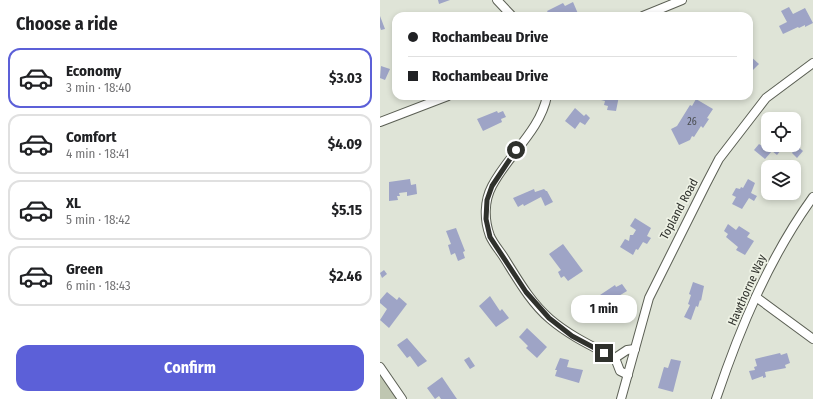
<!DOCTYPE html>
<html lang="en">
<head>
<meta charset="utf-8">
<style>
	body { margin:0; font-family:"Fira Sans Condensed",sans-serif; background:#f2f2f2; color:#202124; height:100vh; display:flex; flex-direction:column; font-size:15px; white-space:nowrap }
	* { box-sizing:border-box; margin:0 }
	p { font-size:13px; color:#757577 }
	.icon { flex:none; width:22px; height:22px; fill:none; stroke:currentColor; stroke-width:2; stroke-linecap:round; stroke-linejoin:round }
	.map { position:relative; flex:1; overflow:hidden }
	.details { display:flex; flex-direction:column; background:#fff; width:380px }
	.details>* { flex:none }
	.guide { position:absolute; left:12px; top:12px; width:361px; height:88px; border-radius:12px; box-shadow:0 2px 6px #0003; display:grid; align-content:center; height:88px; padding:0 16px; background:#fff }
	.controls { position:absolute; left:381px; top:112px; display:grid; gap:8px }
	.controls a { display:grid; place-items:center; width:40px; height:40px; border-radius:8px; background:#fff; box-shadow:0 2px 6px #0003; font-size:20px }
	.end { position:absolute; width:18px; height:18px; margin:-9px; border:5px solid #2f312c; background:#fff; box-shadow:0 0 0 2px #fff }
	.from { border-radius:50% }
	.bubble { position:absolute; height:28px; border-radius:12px; background:#fff; box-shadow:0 2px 6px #0003; font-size:13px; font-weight:700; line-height:28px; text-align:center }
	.guide b { display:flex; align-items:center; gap:14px; height:38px; font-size:15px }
	.guide b+b { border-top:1px solid #e0e0e0 }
	.guide i { width:10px; height:10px; background:#202124 }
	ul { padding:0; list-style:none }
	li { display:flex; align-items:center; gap:12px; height:60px; margin:0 8px 6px; padding:0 8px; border:2px solid #e0e0e0; border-radius:12px }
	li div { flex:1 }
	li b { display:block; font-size:15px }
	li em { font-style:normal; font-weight:700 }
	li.current { border-color:#5c60d8 }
	li>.icon { width:36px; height:36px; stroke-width:1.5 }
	h2 { padding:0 16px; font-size:18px; line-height:48px }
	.button { display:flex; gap:8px; margin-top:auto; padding:8px 16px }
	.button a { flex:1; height:46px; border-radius:12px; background:#5c60d8; color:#fff; font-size:16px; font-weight:700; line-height:46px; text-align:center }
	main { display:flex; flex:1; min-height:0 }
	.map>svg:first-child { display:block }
</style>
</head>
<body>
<main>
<section class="details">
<h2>Choose a ride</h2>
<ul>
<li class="current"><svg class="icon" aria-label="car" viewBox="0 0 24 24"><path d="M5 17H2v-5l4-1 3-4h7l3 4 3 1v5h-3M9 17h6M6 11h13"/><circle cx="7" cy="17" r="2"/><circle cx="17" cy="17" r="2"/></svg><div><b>Economy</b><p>3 min · 18:40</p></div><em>$3.03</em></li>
<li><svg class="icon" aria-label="car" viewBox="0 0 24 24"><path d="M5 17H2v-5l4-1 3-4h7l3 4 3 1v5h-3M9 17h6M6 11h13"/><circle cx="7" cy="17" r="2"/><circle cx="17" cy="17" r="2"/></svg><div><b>Comfort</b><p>4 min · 18:41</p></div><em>$4.09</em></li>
<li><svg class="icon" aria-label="car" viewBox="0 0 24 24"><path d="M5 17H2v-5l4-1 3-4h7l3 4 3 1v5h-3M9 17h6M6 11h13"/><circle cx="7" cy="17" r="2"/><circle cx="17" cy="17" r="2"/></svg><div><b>XL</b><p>5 min · 18:42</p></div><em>$5.15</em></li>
<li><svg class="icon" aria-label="car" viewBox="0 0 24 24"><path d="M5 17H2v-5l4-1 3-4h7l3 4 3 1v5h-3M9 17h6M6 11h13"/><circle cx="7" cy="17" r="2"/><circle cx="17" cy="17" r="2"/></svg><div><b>Green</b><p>6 min · 18:43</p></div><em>$2.46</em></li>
</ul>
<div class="button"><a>Confirm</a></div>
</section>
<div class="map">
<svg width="433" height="399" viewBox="0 0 433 399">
	<rect width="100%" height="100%" fill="#dfe4d7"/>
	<!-- green -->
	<path fill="#bfc6b1" d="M 0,372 L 17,399 L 0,399 Z"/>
	<!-- building -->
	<g fill="#9ea4c6">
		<path d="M 58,0 L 70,0 L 59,4 Z"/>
		<path d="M 193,2 L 199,16 L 192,14 L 170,16 L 167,11 L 183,3 L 185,6 Z"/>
		<path d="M 409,7 L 413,14 L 425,8 L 433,23 L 425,27 L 425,25 L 419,28 L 418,27 L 403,34 L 399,26 L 407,22 L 401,11 Z"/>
		<path d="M 0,16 L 5,29 L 1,30 L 0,27 Z"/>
		<path d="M 369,55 L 379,64 L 369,74 Z"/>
		<path d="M 1,66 L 10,69 L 5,80 L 0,78 Z"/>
		<path d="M 222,96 L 239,96 L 236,111 L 227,110 L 228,106 L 224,105 L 225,101 L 221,100 Z"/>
		<path d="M 316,99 L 333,109 L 327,118 L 329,119 L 323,128 L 321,126 L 314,137 L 312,136 L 310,140 L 299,145 L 291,129 L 297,126 L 310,105 L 312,106 Z"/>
		<path d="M 195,108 L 204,116 L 206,114 L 210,118 L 205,125 L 200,122 L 195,129 L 185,121 Z"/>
		<path d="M 117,111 L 118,113 L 123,111 L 126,117 L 121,119 L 122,122 L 103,131 L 97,119 Z"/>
		<path d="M 388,133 L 388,145 L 396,145 L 401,150 L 397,155 L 392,151 L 385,159 L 374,150 L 379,144 L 382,146 L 386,141 L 383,139 Z"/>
		<path d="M 417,146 L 423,151 L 417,158 L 412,153 Z"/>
		<path d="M 30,179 L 31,185 L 36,184 L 37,194 L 27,196 L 27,192 L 19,193 L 20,196 L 17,196 L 18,200 L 9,201 L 9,182 Z"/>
		<path d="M 368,179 L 375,183 L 371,193 L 377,196 L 374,201 L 369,198 L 362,209 L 352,204 L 356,197 L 352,195 L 356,188 L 360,189 L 361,187 L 363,188 Z"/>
		<path d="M 154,189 L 155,192 L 164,189 L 166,191 L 167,191 L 173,202 L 165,206 L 161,197 L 144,206 L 143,204 L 138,207 L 133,198 Z"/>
		<path d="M 255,218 L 271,228 L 267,236 L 271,238 L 267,244 L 263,242 L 258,250 L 256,249 L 253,255 L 240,247 L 245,239 L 249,241 L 250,235 L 253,235 L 256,230 L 250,226 Z"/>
		<path d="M 348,224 L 356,230 L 359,226 L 370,233 L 367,237 L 374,241 L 365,255 L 356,250 L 358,247 L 346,237 L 348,234 L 344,231 Z"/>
		<path d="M 76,228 L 85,251 L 83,252 L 85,258 L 78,261 L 75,253 L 71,255 L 68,245 L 71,244 L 66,231 Z"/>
		<path d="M 183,244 L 203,271 L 188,281 L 184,276 L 181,278 L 178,272 L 181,270 L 169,254 Z"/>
		<path d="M 4,270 L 7,274 L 2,278 L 0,273 Z"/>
		<path d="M 313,282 L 324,286 L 321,301 L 320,300 L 318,307 L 316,306 L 311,320 L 304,317 L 310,305 L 308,304 L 311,295 L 309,294 Z"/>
		<path d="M 242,284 L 247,291 L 232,300 L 235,301 L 234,304 L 232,304 L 236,311 L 220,323 L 216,317 L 213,319 L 208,313 L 212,310 L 213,306 L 224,300 L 220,295 L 235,285 L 236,287 Z"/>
		<path d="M 7,292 L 17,300 L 19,297 L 27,304 L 9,328 L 0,320 L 7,309 L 0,303 L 0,300 Z"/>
		<path d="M 110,296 L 120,311 L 122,309 L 129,318 L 116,327 L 99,306 Z"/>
		<path d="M 147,328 L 167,347 L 157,358 L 146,348 L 148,346 L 139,337 Z"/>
		<path d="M 27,338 L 47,361 L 38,367 L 30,356 L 27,358 L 17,345 Z"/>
		<path d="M 400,353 L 401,355 L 407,353 L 410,363 L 405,365 L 406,368 L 385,372 L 386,377 L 383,378 L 383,376 L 372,380 L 369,371 L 375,370 L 374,367 L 377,366 L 375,359 Z"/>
		<path d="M 89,357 L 95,366 L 90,369 L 84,360 Z"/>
		<path d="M 180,358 L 189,360 L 187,367 L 203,370 L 199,383 L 175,376 L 177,370 L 175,370 Z"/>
		<path d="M 291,359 L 301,361 L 293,392 L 278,388 L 284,367 L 288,368 Z"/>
		<path d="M 62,377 L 77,399 L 61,399 L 59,396 L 55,399 L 47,388 Z"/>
	</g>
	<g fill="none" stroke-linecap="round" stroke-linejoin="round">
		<defs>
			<g id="minor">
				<path d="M 117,0 L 132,16"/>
				<path d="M 263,16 L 302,0"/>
				<path d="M 167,96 C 160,131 128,155 112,186 C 104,201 104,220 110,236 C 113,243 119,250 123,256 C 137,278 150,302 170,319 C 190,336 212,346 235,358 L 247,350 L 255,349"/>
				<path d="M 0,122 L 68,96"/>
				<path d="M 376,297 L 433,339"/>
				<path d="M 235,358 L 240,371 L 248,375"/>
				<path d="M 0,367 L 22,399"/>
				<path d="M 241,399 L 269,298 L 326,184 L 339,159 L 386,98 L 433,63"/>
				<path d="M 336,399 C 360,328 389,258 433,197"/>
			</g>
		</defs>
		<!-- minor casing -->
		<use href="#minor" stroke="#5b5f54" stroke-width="10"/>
		<!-- minor -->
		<use href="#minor" stroke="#fff" stroke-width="8"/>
	</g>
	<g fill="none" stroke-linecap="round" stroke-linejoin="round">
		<!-- route -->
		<path stroke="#2f312c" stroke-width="5" d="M 136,150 L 112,186 L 107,200 L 106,219 L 110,237 L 146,292 L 169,318 L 192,336 L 224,353"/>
	</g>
	<g text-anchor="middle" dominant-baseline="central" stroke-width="3.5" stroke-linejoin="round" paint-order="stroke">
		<!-- number labels -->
		<g font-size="10" fill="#4b4e52">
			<text x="312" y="122">26</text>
		</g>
		<!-- street labels -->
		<g font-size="12" fill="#2f312c" stroke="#edf1e4">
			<text transform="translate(299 209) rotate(-62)">Topland Road</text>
			<text transform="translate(367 290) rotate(-66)">Hawthorne Way</text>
		</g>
	</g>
</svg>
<div class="controls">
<a><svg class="icon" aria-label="locate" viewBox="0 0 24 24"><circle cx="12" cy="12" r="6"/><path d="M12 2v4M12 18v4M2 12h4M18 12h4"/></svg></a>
<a><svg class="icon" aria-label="layers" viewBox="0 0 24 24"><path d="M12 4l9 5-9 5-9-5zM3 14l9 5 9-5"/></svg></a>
</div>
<i class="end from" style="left:136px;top:150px"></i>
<i class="end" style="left:224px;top:353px"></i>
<div class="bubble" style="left:191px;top:295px;width:66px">1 min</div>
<div class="guide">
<b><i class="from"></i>Rochambeau Drive</b>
<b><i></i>Rochambeau Drive</b>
</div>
</div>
</main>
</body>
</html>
